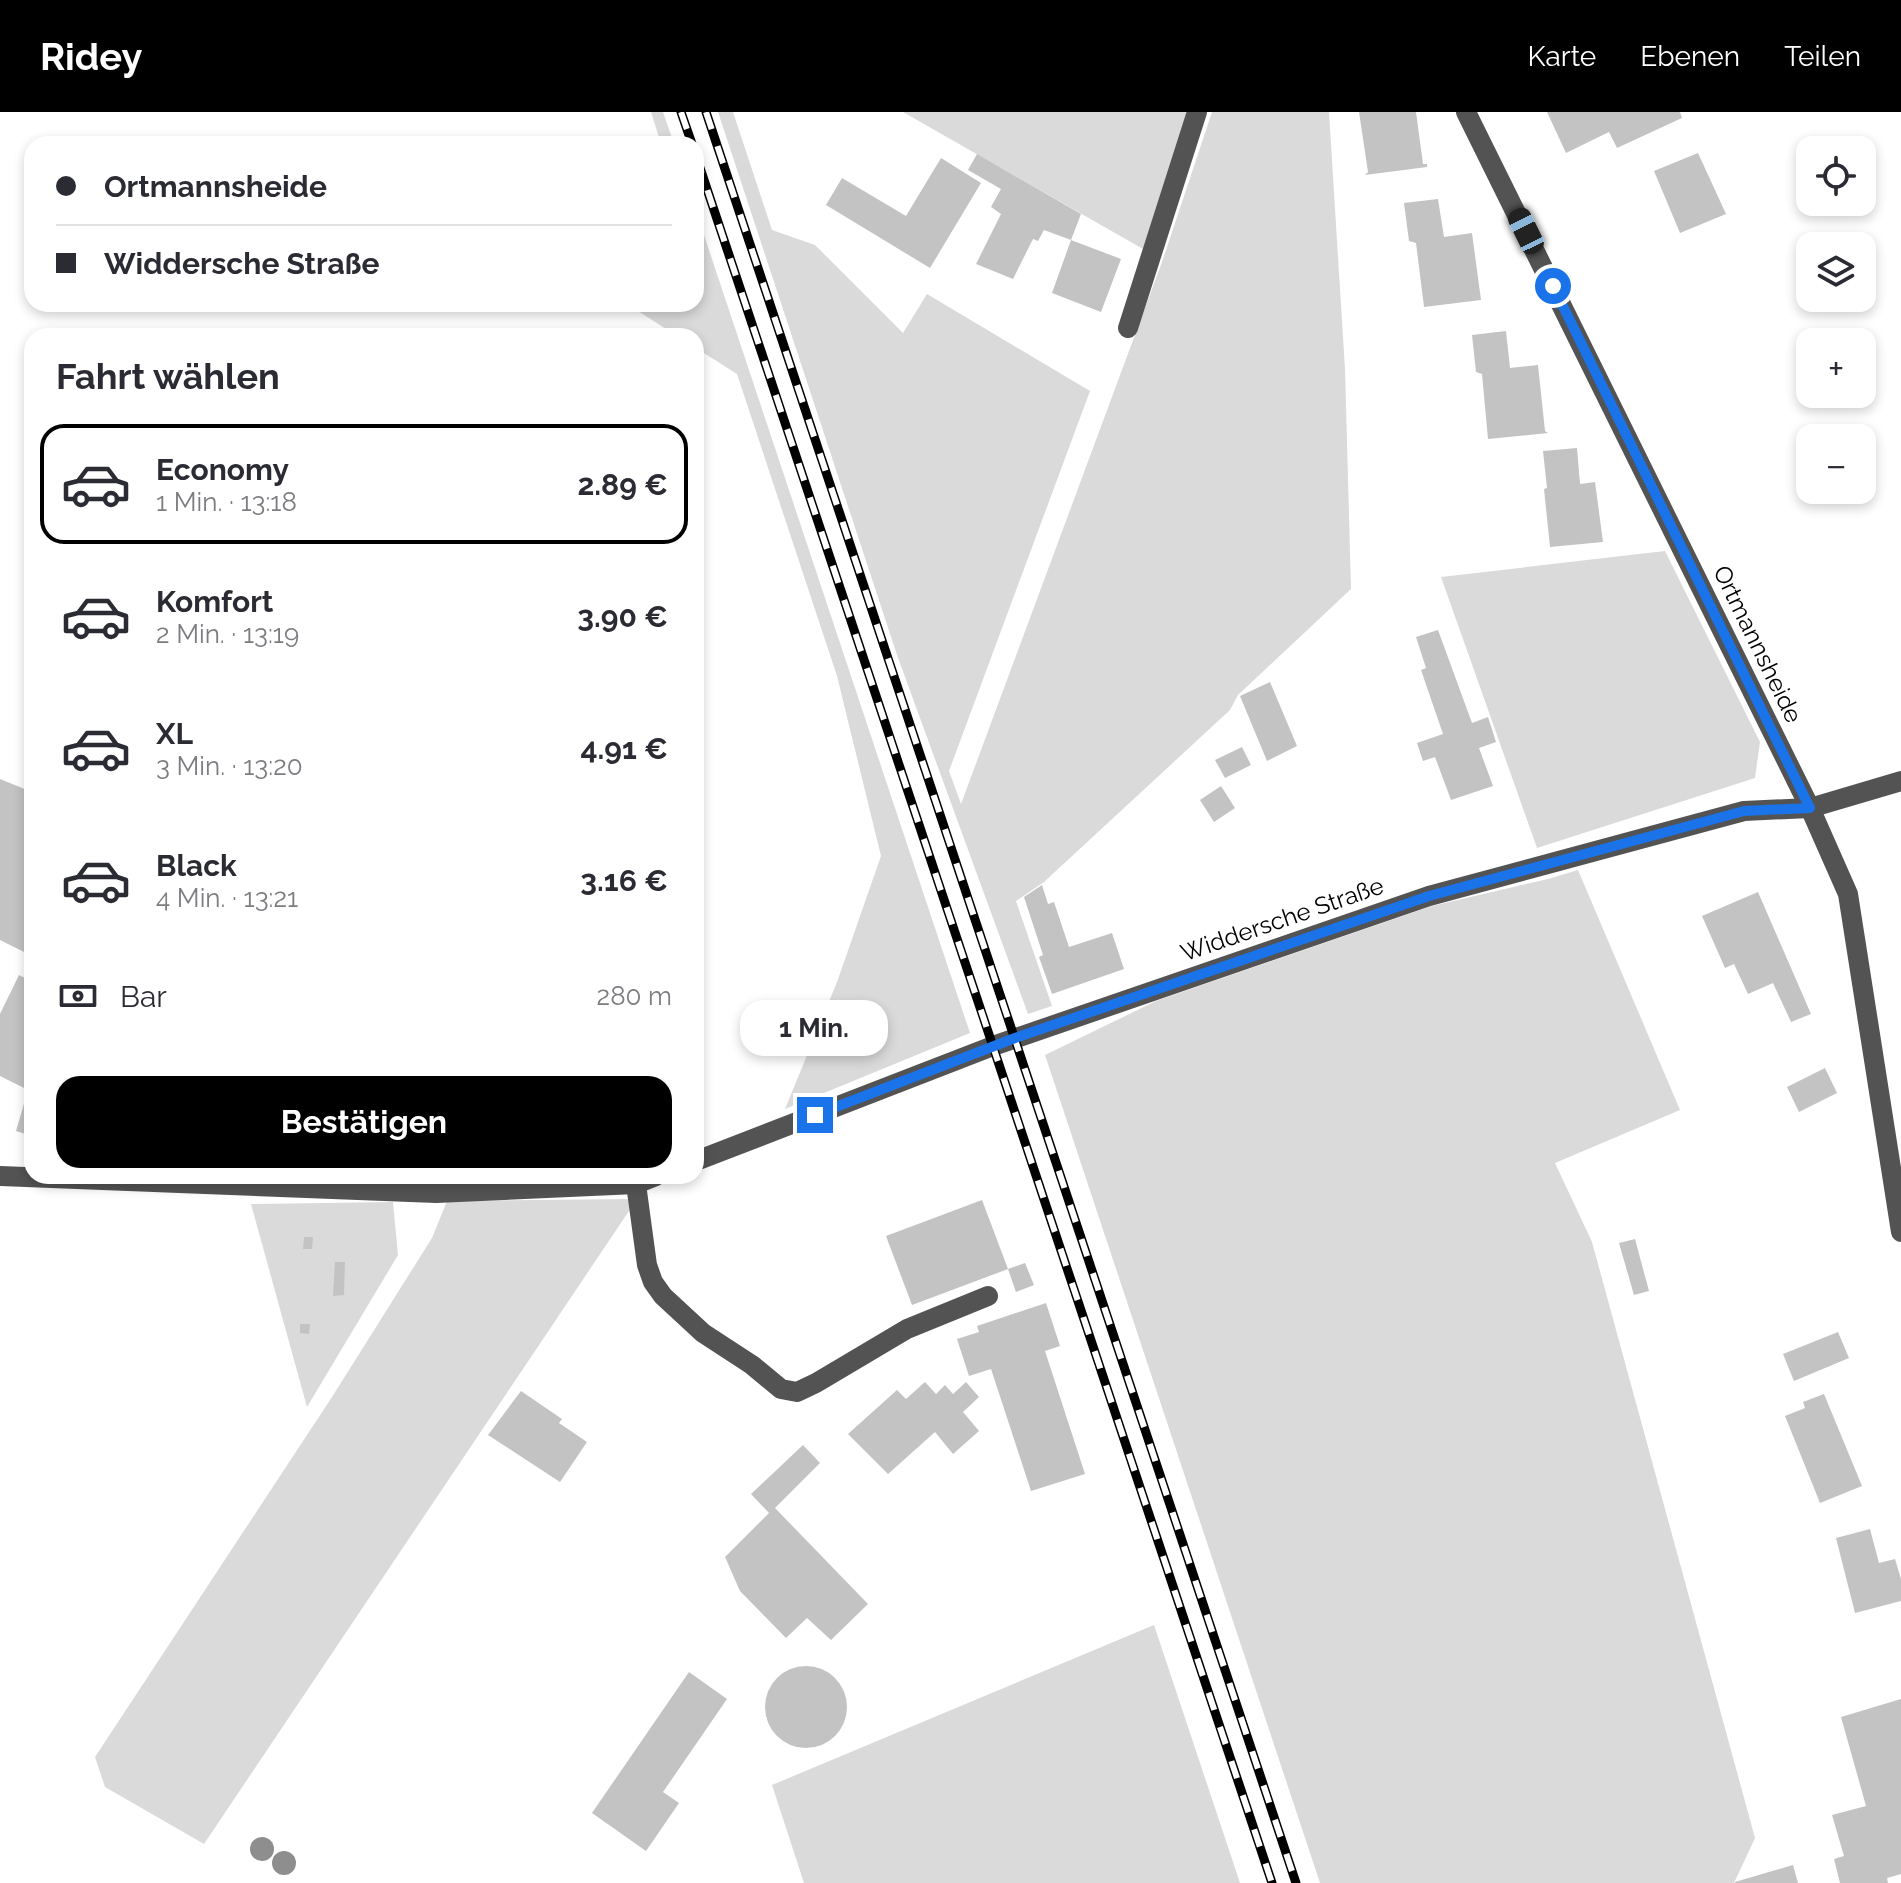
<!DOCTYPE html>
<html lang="de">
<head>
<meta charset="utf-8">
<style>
	body { margin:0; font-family:Raleway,sans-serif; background:#f2f2f3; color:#2b2b33; height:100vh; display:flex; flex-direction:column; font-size:30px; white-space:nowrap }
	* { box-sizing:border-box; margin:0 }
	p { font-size:26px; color:#7c7c81 }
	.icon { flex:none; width:44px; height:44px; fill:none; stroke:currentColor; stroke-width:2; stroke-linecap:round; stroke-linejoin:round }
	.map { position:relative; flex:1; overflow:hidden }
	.drawer { position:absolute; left:24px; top:216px; width:680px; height:856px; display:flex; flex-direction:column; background:#fff; border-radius:24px; box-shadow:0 4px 12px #0003 }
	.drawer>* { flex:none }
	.hud { position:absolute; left:24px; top:24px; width:680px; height:176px; border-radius:24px; box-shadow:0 4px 12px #0003; display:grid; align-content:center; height:176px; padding:0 32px; background:#fff }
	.tools { position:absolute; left:1796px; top:24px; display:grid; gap:16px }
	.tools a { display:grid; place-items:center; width:80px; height:80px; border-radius:16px; background:#fff; box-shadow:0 4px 12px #0003; font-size:40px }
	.end { position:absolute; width:36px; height:36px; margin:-18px; border:10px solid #1a73e8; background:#fff; box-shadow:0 0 0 4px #fff }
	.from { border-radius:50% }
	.bubble { position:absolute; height:56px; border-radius:24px; background:#fff; box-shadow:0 4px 12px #0003; font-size:26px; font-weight:700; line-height:56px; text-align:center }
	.car { position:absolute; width:24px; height:48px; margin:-24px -12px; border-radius:10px; box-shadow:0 0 6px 2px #0007; background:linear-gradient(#222 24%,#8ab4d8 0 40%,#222 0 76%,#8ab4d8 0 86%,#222 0) }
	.hud b { display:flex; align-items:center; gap:28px; height:76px; font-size:30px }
	.hud b+b { border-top:2px solid #e1e1e2 }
	.hud i { width:20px; height:20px; background:#2b2b33 }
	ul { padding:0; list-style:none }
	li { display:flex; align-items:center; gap:24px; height:120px; margin:0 16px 12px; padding:0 16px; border:4px solid transparent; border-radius:24px }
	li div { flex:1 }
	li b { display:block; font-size:30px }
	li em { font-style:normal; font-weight:700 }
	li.active { border-color:#000 }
	li>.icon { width:72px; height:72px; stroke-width:1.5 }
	h2 { padding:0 32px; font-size:36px; line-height:96px }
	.pay { display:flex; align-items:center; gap:20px; height:88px; padding:0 32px; font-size:30px }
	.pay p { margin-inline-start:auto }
	.action { display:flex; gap:16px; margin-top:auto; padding:16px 32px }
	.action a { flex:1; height:92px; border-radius:24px; background:#000; color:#fff; font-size:32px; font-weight:700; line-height:92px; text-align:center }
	header { display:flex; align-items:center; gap:48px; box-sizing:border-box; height:112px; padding:0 40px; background:#000; color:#fff }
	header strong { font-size:38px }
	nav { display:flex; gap:44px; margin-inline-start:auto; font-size:28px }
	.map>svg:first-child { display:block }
</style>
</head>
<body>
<header>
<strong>Ridey</strong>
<nav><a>Karte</a><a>Ebenen</a><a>Teilen</a></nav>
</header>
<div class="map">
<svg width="1901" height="1771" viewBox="0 0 1901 1771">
	<rect width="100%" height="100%" fill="#fff"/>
	<!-- green -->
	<g fill="#dadada">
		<path d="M 651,0 L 663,0 L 674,32 L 661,32 Z"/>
		<path d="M 718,0 L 733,0 L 772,118 L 815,133 L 903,221 L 927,182 L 1090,279 L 949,659 L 961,692 L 1162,150 L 1212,0 L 1329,0 L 1345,257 L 1351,477 L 1238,583 L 1230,598 L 1044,770 L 1016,789 L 1052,894 L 1028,902 L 897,543 Z"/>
		<path d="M 903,0 L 1189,0 L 1143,137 Z"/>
		<path d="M 696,99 L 970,921 L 785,997 L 837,870 L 881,744 L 837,564 L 737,262 L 696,236 L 696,224 L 677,224 L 627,192 L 696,192 Z"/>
		<path d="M 1665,439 L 1760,630 L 1755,666 L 1537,736 L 1441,465 Z"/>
		<path d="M 1578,758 L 1680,998 L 1555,1051 L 1592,1130 L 1755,1726 L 1734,1771 L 1320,1771 L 1045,943 L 1156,889 L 1432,794 L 1548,767 Z"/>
		<path d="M 637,1087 L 204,1732 L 105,1675 L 95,1645 L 332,1285 L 432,1126 L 447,1089 Z"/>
		<path d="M 393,1090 L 398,1143 L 307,1295 L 251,1092 Z"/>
		<path d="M 1154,1513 L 1240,1771 L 804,1771 L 772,1673 Z"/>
	</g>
	<!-- building -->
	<g fill="#c3c3c3">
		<path d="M 1359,0 L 1416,0 L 1423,52 L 1427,52 L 1427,55 L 1365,63 L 1368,60 Z"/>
		<path d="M 1547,0 L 1680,0 L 1682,6 L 1617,36 L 1609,20 L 1566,41 Z"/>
		<path d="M 1698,41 L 1726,102 L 1680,121 L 1654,59 Z"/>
		<path d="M 977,42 L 1081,102 L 1071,128 L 1121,147 L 1101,200 L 1052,181 L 1071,128 L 1044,118 L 1038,129 L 1033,127 L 1013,167 L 976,152 L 1001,102 L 991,95 L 1001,77 L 968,58 Z"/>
		<path d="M 941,46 L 981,71 L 930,156 L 826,93 L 842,66 L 906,104 Z"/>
		<path d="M 1438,87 L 1444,125 L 1472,121 L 1481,188 L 1424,195 L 1416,131 L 1409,129 L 1404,91 Z"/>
		<path d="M 1506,219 L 1510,256 L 1538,253 L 1545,319 L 1548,321 L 1488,327 L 1482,262 L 1476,260 L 1472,223 Z"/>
		<path d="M 1577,336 L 1580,372 L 1595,370 L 1603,430 L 1550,435 L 1544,377 L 1547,376 L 1543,339 Z"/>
		<path d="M 1438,518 L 1472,611 L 1488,605 L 1496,630 L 1479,636 L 1493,674 L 1451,688 L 1435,645 L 1423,649 L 1417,631 L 1443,622 L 1421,558 L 1426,556 L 1416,525 Z"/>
		<path d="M 1270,570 L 1297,634 L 1267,649 L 1240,584 Z"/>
		<path d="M 1242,635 L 1251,653 L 1225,666 L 1215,648 Z"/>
		<path d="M 0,667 L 32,680 L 32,844 L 0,828 Z"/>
		<path d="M 1221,674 L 1235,696 L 1214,710 L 1200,688 Z"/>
		<path d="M 1042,773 L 1048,792 L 1054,790 L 1069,835 L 1112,821 L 1124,857 L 1052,882 L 1039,845 L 1043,843 L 1024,785 Z"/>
		<path d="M 1758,780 L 1811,902 L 1791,910 L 1773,871 L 1748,882 L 1734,852 L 1725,856 L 1702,804 Z"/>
		<path d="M 32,851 L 32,1024 L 16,1019 L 28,978 L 0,964 L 0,902 L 19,863 L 25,866 Z"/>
		<path d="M 1825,956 L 1837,981 L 1799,1000 L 1787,975 Z"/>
		<path d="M 982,1088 L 1008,1157 L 912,1193 L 886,1124 Z"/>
		<path d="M 304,1125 L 313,1125 L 312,1137 L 303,1137 Z"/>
		<path d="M 1635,1127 L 1649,1179 L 1634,1183 L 1619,1131 Z"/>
		<path d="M 335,1150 L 345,1150 L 344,1183 L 333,1184 Z"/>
		<path d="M 1025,1151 L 1034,1173 L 1016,1180 L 1008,1157 Z"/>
		<path d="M 1046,1191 L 1060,1234 L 1045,1239 L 1085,1362 L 1031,1379 L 991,1257 L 969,1264 L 957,1227 L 979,1220 L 977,1214 Z"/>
		<path d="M 300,1212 L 310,1212 L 309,1222 L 300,1221 Z"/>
		<path d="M 1838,1220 L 1849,1246 L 1794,1269 L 1783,1242 Z"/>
		<path d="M 925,1270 L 936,1282 L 945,1273 L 953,1282 L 966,1270 L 979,1285 L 963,1300 L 979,1319 L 953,1342 L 935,1320 L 888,1362 L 848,1322 L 897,1278 L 906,1287 Z"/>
		<path d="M 521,1279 L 562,1307 L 559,1311 L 587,1330 L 560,1370 L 488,1323 Z"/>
		<path d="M 1824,1282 L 1862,1374 L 1820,1391 L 1785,1304 L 1805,1296 L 1803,1290 Z"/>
		<path d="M 803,1333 L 820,1351 L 775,1396 L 868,1492 L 831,1528 L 807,1506 L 786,1526 L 740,1479 L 725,1445 L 769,1401 L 751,1382 Z"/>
		<path d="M 1870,1417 L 1879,1451 L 1895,1447 L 1901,1467 L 1901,1489 L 1855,1501 L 1836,1426 Z"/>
		<circle cx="806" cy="1595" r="41"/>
		<path d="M 689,1560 L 727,1587 L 663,1680 L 679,1691 L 646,1739 L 592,1701 Z"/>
		<path d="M 1901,1587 L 1901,1762 L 1887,1766 L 1888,1771 L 1840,1771 L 1834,1747 L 1844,1744 L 1832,1703 L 1866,1694 L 1841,1605 Z"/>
		<path d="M 1793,1753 L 1798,1771 L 1735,1771 L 1735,1770 Z"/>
	</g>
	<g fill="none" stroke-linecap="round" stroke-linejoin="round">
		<!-- minor -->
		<g stroke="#535353" stroke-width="20">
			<path d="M 1466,0 L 1810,696 L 1848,782 L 1901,1120"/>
			<path d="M 1128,216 L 1197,0"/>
			<path d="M 696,1049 L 993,934 L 1429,784 L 1744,699 L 1810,696 L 1901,669"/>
			<path d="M 0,1064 L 436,1081 L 636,1072 L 656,1064"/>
			<path d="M 636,1072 L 647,1153 L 653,1170 L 663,1184 L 703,1221 L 752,1253 L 781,1277 L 797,1280 L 816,1271 L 907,1217 L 988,1184"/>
		</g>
		<defs>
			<g id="rail">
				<path d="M 681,0 L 692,32"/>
				<path d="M 706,0 L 1296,1771"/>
				<path d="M 696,44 L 1272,1771"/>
			</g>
		</defs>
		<!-- rail casing -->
		<use href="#rail" stroke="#000" stroke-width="9"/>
		<!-- rail -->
		<use href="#rail" stroke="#fff" stroke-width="6" stroke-dasharray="18" stroke-linecap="butt"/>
	</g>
	<!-- trees -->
	<g fill="#8e8e8e">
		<circle cx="262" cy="1737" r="12"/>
		<circle cx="284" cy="1751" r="12"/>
	</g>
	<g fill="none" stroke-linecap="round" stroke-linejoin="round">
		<!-- route -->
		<path stroke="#1a73e8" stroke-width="10" d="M 815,1003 L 1015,926 L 1429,784 L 1744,699 L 1810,696 L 1553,174"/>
	</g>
	<g text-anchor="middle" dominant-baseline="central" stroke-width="7" stroke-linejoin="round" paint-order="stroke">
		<!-- street labels -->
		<g font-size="24" fill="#000" stroke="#fff">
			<text transform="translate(1758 532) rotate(64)">Ortmannsheide</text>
			<text transform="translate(1282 807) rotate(-19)">Widdersche Straße</text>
		</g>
	</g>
</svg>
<div class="tools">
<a><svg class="icon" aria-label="locate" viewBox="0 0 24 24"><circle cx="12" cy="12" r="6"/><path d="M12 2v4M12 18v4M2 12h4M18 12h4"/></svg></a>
<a><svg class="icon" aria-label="layers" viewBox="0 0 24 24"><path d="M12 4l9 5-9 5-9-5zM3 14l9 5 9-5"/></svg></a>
<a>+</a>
<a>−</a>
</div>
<i class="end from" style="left:1553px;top:174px"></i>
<i class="end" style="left:815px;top:1003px"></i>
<div class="bubble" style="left:740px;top:888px;width:148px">1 Min.</div>
<i class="car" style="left:1526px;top:119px;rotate:334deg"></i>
<div class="hud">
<b><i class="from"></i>Ortmannsheide</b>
<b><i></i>Widdersche Straße</b>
</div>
<section class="drawer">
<h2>Fahrt wählen</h2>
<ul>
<li class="active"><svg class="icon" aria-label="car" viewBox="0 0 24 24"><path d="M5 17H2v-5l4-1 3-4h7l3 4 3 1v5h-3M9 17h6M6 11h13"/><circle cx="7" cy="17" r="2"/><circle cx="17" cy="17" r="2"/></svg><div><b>Economy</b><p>1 Min. · 13:18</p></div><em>2.89 €</em></li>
<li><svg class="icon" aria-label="car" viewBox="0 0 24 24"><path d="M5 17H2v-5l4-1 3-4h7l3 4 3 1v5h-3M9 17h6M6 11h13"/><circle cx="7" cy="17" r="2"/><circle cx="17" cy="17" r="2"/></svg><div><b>Komfort</b><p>2 Min. · 13:19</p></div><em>3.90 €</em></li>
<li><svg class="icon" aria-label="car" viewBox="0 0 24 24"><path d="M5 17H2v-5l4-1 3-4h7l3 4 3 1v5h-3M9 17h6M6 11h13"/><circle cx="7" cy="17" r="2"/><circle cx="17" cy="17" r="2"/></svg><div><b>XL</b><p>3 Min. · 13:20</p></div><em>4.91 €</em></li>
<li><svg class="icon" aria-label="car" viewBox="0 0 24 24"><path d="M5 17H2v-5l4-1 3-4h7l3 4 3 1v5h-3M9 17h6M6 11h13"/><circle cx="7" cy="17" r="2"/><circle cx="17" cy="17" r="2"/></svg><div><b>Black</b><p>4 Min. · 13:21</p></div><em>3.16 €</em></li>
</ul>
<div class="pay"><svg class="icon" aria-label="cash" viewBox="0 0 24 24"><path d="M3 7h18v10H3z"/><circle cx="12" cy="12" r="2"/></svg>Bar<p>280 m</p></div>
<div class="action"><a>Bestätigen</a></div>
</section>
</div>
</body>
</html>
